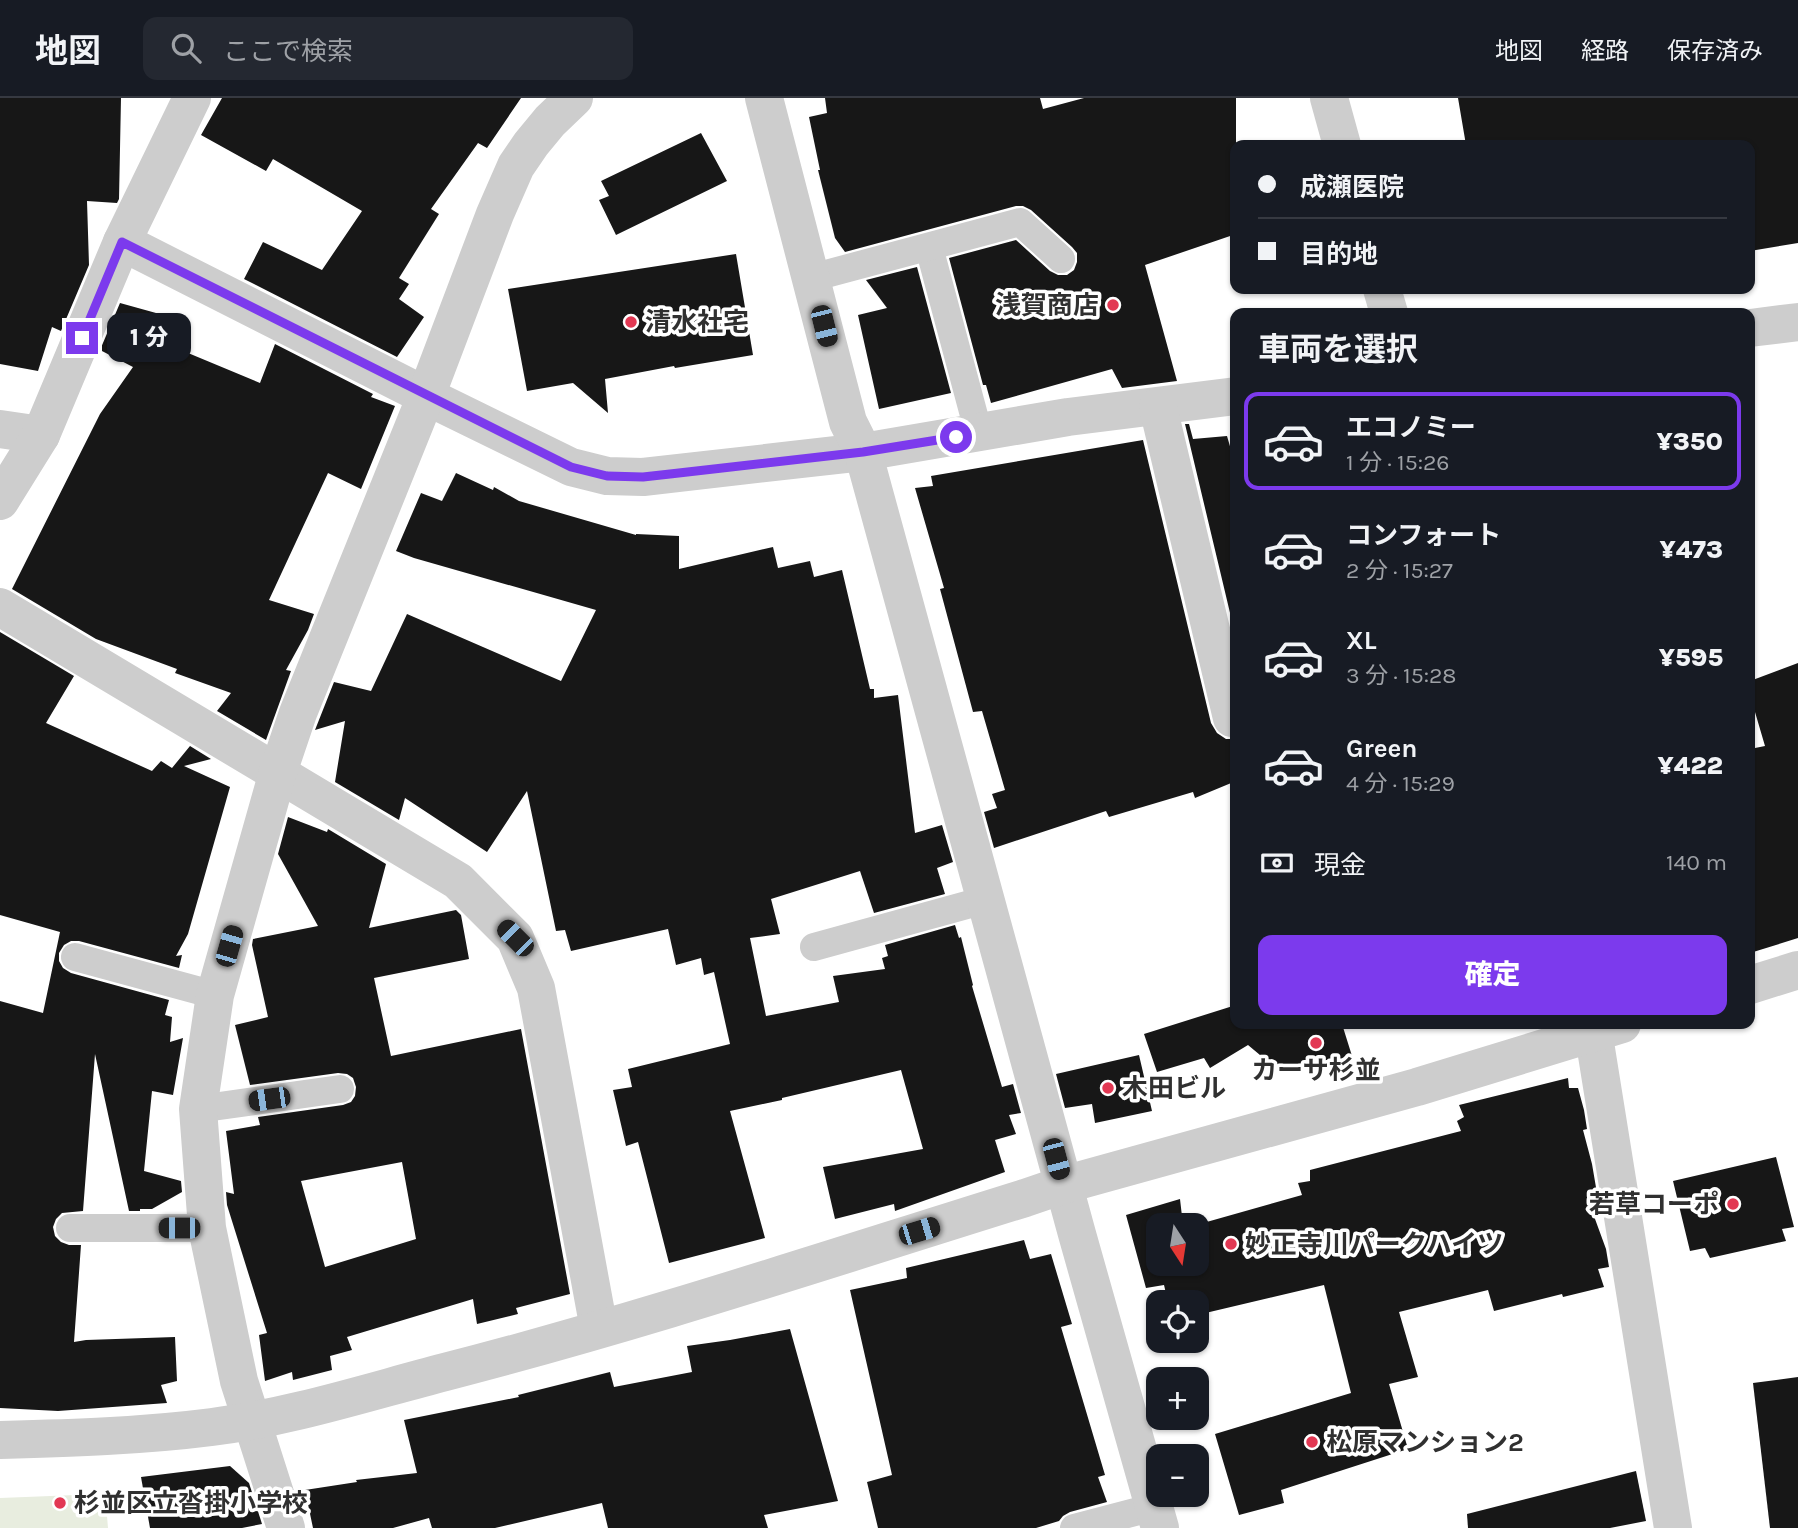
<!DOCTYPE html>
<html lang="ja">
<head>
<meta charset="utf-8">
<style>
	body { margin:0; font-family:Karla,"Noto Sans JP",sans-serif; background:#242831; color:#f1f3f6; height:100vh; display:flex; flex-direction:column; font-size:26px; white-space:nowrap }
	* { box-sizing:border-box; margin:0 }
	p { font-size:23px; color:#9ea1a6 }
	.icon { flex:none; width:38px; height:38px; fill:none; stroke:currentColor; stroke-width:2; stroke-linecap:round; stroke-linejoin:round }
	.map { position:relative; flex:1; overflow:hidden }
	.panel { position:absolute; left:1230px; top:210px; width:525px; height:721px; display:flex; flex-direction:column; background:#171b24; border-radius:14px; box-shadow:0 2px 5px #0004 }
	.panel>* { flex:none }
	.banner { position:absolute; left:1230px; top:42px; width:525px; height:154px; border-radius:14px; box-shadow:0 2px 5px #0004; display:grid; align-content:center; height:154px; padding:0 28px; background:#171b24 }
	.needle { width:46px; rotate:168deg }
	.controls { position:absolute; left:1146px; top:1115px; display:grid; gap:14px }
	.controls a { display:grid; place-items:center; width:63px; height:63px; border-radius:14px; background:#171b24; box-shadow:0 2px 5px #0004; font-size:35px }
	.end { position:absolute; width:32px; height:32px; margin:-16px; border:9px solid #7c3aed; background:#fff; box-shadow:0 0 0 4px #fff }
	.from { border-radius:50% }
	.bubble { position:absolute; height:49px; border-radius:14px; background:#171b24; box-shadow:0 2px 5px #0004; font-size:23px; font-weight:800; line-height:49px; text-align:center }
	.car { position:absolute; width:21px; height:42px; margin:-21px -10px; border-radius:9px; box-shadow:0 0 5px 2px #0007; background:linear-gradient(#222 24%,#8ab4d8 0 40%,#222 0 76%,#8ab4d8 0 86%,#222 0) }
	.banner b { display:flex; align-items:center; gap:24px; height:66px; font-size:26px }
	.banner b+b { border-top:2px solid #363941 }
	.banner i { width:18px; height:18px; background:#f1f3f6 }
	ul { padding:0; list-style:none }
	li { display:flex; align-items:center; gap:21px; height:98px; margin:0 14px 10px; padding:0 14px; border:4px solid transparent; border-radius:14px }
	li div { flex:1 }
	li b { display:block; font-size:26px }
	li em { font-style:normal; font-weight:800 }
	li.selected { border-color:#7c3aed }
	li>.icon { width:63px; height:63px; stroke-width:1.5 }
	h2 { padding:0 28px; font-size:32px; line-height:84px }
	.pay { display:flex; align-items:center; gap:18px; height:77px; padding:0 28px; font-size:26px }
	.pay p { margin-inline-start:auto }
	.action { display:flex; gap:14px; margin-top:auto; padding:14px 28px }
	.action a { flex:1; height:80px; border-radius:14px; background:#7c3aed; color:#fff; font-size:28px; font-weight:800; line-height:80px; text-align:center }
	header { display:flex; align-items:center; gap:42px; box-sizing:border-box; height:98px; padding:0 35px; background:#171b24; border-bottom:2px solid #363941 }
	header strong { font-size:33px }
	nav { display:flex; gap:38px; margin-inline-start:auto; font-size:24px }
	.search { width:490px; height:63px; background:#242831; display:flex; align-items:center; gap:18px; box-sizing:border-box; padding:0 24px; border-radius:14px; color:#9ea1a6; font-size:26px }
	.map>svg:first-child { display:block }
</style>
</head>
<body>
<header>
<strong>地図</strong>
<div class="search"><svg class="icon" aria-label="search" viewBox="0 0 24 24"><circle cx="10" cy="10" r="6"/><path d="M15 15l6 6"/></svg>ここで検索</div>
<nav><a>地図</a><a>経路</a><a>保存済み</a></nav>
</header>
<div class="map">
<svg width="1798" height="1430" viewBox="0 0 1798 1430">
	<rect width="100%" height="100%" fill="#fff"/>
	<!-- green -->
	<path fill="#e8eddf" d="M 76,1397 L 107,1418 L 108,1430 L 0,1430 L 0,1400 Z"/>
	<!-- building -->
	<g fill="#171717" fill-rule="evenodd">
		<path d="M 0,0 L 121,0 L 119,101 L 117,105 L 87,103 L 89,167 L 61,233 L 52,229 L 38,273 L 0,266 Z"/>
		<path d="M 222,0 L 521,0 L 487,50 L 478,45 L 431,111 L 439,116 L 399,180 L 409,186 L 399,201 L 424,219 L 397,259 L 244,181 L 263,144 L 322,172 L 362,113 L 273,61 L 266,73 L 201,37 Z"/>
		<path d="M 825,0 L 1040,0 L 1043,11 L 1084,0 L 1236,0 L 1236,136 L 1145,167 L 1177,283 L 1122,290 L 1112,271 L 991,305 L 986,287 L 983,287 L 949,160 L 1016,142 L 1050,173 L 1058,177 L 1067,177 L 1074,172 L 1077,164 L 1077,155 L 1072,149 L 1031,112 L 1023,108 L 1016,108 L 845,154 L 835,140 L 818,72 L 820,72 L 809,19 L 827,15 Z"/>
		<path d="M 1458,0 L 1798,0 L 1798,145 L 1750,153 L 1750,47 L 1466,47 Z"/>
		<path d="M 701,35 L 727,83 L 616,137 L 599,102 L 609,98 L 601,83 Z"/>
		<path d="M 736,156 L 753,257 L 675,270 L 674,268 L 605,281 L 608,315 L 573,285 L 527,293 L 508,191 Z"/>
		<path d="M 917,169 L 951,295 L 879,311 L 858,217 L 887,210 L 866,182 Z"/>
		<path d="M 120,205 L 174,220 L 164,245 L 260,285 L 275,246 L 373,296 L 371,299 L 395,308 L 361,391 L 328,375 L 269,502 L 314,516 L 308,532 L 286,572 L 291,573 L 266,642 L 217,613 L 231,595 L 175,575 L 177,571 L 96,541 L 12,491 L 100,316 L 133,269 L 100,252 Z"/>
		<path d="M 1185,326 L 1189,326 L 1193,341 L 1227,338 L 1236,369 L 1236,540 Z"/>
		<path d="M 1143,342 L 1211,625 L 1217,635 L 1226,641 L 1236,641 L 1236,683 L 1195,700 L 1193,694 L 1109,719 L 1106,713 L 994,750 L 984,714 L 997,710 L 992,696 L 1005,692 L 982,613 L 973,614 L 940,491 L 944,490 L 915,390 L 933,388 L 931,378 Z"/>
		<path d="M 456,375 L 493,392 L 494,389 L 519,403 L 636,437 L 636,436 L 679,438 L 679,471 L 773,449 L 778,470 L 810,463 L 814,479 L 842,472 L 870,591 L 874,591 L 874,600 L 898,597 L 915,735 L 942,727 L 953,764 L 937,770 L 945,796 L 874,815 L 860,773 L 771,801 L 780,836 L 750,840 L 766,918 L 839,904 L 833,878 L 885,871 L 882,860 L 888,858 L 885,847 L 955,827 L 959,840 L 961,839 L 973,887 L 972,888 L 1002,989 L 1013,986 L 1021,1015 L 1009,1017 L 1016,1036 L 995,1042 L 1005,1074 L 895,1113 L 894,1106 L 835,1121 L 823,1069 L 923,1051 L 901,972 L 782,1000 L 782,1002 L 730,1013 L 765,1140 L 669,1165 L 638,1044 L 626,1048 L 613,992 L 632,989 L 628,971 L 730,946 L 714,874 L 704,877 L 701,860 L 676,867 L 668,831 L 571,853 L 565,832 L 556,833 L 527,693 L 487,754 L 405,700 L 399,722 L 335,684 L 345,623 L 315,632 L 334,584 L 371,593 L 407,516 L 561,583 L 596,512 L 414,460 L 396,453 L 421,395 L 442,403 Z"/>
		<path d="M 0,534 L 74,578 L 46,625 L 152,673 L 161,663 L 172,670 L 190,648 L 211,661 L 184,668 L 230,689 L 188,836 L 176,858 L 182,857 L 179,870 L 79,843 L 71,843 L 64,847 L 59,855 L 59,863 L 63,870 L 71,875 L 169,902 L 165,917 L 172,919 L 170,944 L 183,940 L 173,997 L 152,993 L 144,1073 L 181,1083 L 182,1094 L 152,1111 L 140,1111 L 140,1113 L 129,1113 L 95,956 L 83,1113 L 62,1115 L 56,1121 L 53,1129 L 55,1138 L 61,1144 L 69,1147 L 81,1147 L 74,1244 L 86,1242 L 175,1239 L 177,1283 L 161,1287 L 167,1305 L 58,1313 L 0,1310 L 0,903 L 43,915 L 60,834 L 0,817 Z"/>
		<path d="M 1798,565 L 1798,840 L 1750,855 L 1750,651 L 1765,648 L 1750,597 L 1750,583 Z"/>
		<path d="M 288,719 L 327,734 L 328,731 L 386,766 L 369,830 L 456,812 L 461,817 L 469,861 L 374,880 L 391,958 L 521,931 L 570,1196 L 516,1210 L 518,1216 L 477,1226 L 473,1201 L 347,1239 L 352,1252 L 330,1258 L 332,1272 L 293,1282 L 292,1274 L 265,1283 L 259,1237 L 267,1235 L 227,1107 L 226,1094 L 234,1096 L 226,1033 L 260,1027 L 258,1019 L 343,1007 L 351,1004 L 355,998 L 356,989 L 353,980 L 347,976 L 338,975 L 250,987 L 235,927 L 268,919 L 252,847 L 253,841 L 318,828 L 278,756 ZM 402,1064 L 416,1141 L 325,1169 L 301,1083 Z"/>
		<path d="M 1236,907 L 1236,926 L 1342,926 L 1352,958 L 1283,976 L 1248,947 L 1210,970 L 1204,960 L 1157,974 L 1144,936 Z"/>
		<path d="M 1139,957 L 1152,1013 L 1095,1025 L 1092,1006 L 1065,1010 L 1056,976 Z"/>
		<path d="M 1568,980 L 1569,990 L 1578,990 L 1584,1012 L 1587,1031 L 1583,1032 L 1592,1066 L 1599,1107 L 1591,1110 L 1606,1151 L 1609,1169 L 1598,1171 L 1604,1189 L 1563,1199 L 1562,1196 L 1494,1213 L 1488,1192 L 1399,1214 L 1418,1279 L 1389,1286 L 1408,1351 L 1281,1392 L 1284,1405 L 1239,1417 L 1215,1336 L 1351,1295 L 1324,1187 L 1197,1217 L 1197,1204 L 1168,1204 L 1164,1187 L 1146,1190 L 1126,1117 L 1180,1101 L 1183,1127 L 1158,1127 L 1158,1166 L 1197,1166 L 1196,1127 L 1302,1097 L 1298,1085 L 1310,1083 L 1310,1072 L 1461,1033 L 1457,1023 L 1464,1019 L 1459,1007 Z"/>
		<path d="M 1776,1059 L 1794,1129 L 1782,1131 L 1786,1143 L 1710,1160 L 1705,1150 L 1690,1153 L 1673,1083 Z"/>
		<path d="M 1024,1142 L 1030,1161 L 1051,1156 L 1072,1226 L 1061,1229 L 1105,1377 L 1098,1379 L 1107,1404 L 1070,1414 L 1063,1418 L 1059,1423 L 1036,1430 L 878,1430 L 867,1384 L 892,1377 L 850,1192 L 907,1180 L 906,1170 Z"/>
		<path d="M 790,1231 L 838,1403 L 764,1417 L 768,1430 L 608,1430 L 602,1405 L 495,1430 L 432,1430 L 429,1420 L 393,1430 L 313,1430 L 305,1392 L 357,1384 L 356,1382 L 417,1375 L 404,1322 L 519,1299 L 518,1297 L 610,1274 L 614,1289 L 692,1274 L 687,1248 L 730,1242 Z"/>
		<path d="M 1798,1279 L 1798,1430 L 1770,1430 L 1753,1285 Z"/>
		<path d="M 230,1368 L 249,1385 L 262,1426 L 242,1430 L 150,1430 L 141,1379 Z"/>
		<path d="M 1636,1373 L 1646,1423 L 1610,1430 L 1468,1430 L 1467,1416 Z"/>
	</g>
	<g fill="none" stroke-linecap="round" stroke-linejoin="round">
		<!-- service -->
		<g stroke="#cdcdcd" stroke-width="28">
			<path d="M 929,149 L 979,336"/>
			<path d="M 811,180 L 1020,124 L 1061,161"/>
			<path d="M 814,849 L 985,802"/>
			<path d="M 75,859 L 215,897"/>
			<path d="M 198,1011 L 340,991"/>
			<path d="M 70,1130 L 207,1130"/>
			<path d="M 1074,1430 L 1154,1409"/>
		</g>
		<!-- minor -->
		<g stroke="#cdcdcd" stroke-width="38">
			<path d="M 1329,0 L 1342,47"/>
			<path d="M 122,144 L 426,298 L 571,369 L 607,378 L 643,379 L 863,354 L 1068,319 L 1236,298"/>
			<path d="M 1382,191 L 1389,215"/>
			<path d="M 1750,230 L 1798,224"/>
			<path d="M 1158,309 L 1232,620"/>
			<path d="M 0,331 L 41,337"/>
			<path d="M 0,403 L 41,337 L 122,144 L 192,0"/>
			<path d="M 0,509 L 458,783 L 515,840 L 536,890 L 599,1231"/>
			<path d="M 1592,926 L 1673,1430"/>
			<path d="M 286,1430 L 239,1283 L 207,1130 L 198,1011 L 215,897 L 278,674 L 298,615 L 426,298 L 495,116 L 516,68 L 531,46 L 550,23 L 574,0"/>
		</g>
		<!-- tertiary -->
		<g stroke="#cdcdcd" stroke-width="38">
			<path d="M 764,0 L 848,324 L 863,354 L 1077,1136 L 1160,1430"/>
			<path d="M 1750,887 L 1798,872"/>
			<path d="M 0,1342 C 71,1340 142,1338 212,1329 C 291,1319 368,1294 445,1274 C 640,1224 832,1160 1025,1100 L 1063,1087 L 1417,989 L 1622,926"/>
		</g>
	</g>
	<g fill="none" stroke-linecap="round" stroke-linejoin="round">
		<!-- route -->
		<path stroke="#7c3aed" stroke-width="9" d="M 82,240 L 122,144 L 571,369 L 607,378 L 643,379 L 670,376 L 863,354 L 956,339"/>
	</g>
	<!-- markers -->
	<g fill="#e23853" stroke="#fff" stroke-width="2.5">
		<circle cx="1113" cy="207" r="7"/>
		<circle cx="631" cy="224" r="7"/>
		<circle cx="1316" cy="945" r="7"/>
		<circle cx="1108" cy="990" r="7"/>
		<circle cx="1733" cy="1106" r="7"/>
		<circle cx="1231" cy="1146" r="7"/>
		<circle cx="1312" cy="1344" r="7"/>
		<circle cx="60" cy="1405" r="7"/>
	</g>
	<g text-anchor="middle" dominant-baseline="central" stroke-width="7" stroke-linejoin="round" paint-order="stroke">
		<!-- poi labels -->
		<g font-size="26" font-weight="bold" fill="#303030" stroke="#fff" text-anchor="start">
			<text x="1099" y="207" text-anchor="end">浅賀商店</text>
			<text x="645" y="224">清水社宅</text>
			<text x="1316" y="972" text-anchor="middle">カーサ杉並</text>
			<text x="1122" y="990">木田ビル</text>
			<text x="1719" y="1106" text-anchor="end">若草コーポ</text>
			<text x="1245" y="1146">妙正寺川パークハイツ</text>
			<text x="1326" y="1344">松原マンション2</text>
			<text x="74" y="1405">杉並区立沓掛小学校</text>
		</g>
	</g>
</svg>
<div class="controls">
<a><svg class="needle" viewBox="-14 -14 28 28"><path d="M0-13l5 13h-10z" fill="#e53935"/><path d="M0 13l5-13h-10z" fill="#9ea1a6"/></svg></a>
<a><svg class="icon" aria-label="locate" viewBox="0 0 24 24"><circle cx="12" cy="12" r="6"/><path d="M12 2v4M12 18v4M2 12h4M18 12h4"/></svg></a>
<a>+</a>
<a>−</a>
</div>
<i class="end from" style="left:956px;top:339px"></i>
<i class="end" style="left:82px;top:240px"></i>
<div class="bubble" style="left:107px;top:215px;width:84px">1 分</div>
<i class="car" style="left:824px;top:228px;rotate:166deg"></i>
<i class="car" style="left:515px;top:840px;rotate:315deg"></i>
<i class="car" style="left:229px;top:848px;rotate:16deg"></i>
<i class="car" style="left:269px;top:1001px;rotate:262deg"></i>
<i class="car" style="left:1056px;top:1061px;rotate:165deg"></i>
<i class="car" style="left:179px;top:1130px;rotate:270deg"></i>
<i class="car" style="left:919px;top:1133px;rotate:73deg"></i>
<div class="banner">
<b><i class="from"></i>成瀬医院</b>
<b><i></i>目的地</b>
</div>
<section class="panel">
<h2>車両を選択</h2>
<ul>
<li class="selected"><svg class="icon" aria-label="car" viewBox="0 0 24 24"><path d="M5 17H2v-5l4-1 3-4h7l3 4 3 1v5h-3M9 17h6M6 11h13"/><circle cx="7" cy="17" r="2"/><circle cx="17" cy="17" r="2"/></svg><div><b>エコノミー</b><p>1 分 · 15:26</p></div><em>¥350</em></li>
<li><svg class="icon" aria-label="car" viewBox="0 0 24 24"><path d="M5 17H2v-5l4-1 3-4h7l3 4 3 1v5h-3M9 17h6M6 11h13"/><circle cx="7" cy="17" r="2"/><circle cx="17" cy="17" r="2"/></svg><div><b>コンフォート</b><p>2 分 · 15:27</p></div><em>¥473</em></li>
<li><svg class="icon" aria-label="car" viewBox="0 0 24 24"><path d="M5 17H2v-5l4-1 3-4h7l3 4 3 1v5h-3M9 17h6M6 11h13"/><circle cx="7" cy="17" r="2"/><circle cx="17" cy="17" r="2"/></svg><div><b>XL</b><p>3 分 · 15:28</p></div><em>¥595</em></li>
<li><svg class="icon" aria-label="car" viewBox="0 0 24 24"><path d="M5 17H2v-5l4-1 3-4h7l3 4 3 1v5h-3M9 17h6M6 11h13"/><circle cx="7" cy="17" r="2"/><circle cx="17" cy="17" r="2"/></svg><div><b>Green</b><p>4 分 · 15:29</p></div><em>¥422</em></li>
</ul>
<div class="pay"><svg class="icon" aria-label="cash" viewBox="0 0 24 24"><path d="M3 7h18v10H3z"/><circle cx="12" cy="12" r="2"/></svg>現金<p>140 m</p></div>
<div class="action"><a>確定</a></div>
</section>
</div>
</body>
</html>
